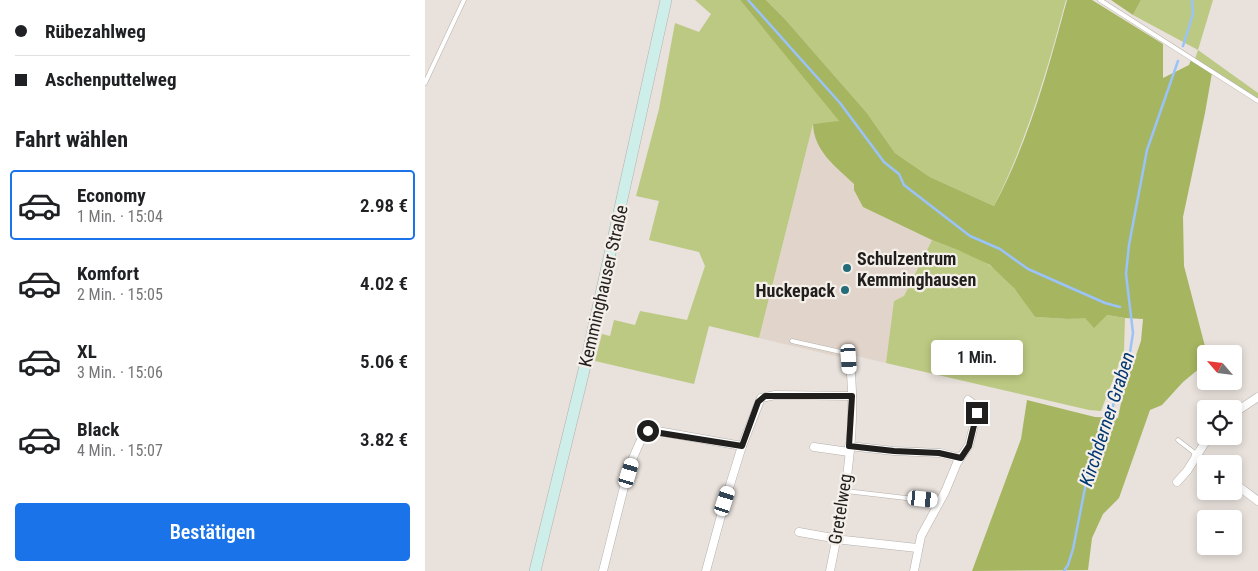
<!DOCTYPE html>
<html lang="de">
<head>
<meta charset="utf-8">
<style>
	body { margin:0; font-family:"Roboto Condensed",sans-serif; background:#f2f2f2; color:#202124; height:100vh; display:flex; flex-direction:column; font-size:19px; white-space:nowrap }
	* { box-sizing:border-box; margin:0 }
	p { font-size:16px; color:#757577 }
	.icon { flex:none; width:28px; height:28px; fill:none; stroke:currentColor; stroke-width:2; stroke-linecap:round; stroke-linejoin:round }
	.map { position:relative; flex:1; overflow:hidden }
	.panel { display:flex; flex-direction:column; background:#fff; width:425px }
	.panel>* { flex:none }
	.banner { display:grid; align-content:center; height:110px; padding:0 15px; background:#fff }
	.needle { width:32px; rotate:298deg }
	.fabs { position:absolute; left:772px; top:345px; display:grid; gap:10px }
	.fabs a { display:grid; place-items:center; width:45px; height:45px; border-radius:5px; background:#fff; box-shadow:0 2px 8px #0003; font-size:25px }
	.end { position:absolute; width:22px; height:22px; margin:-11px; border:6px solid #211f1d; background:#fff; box-shadow:0 0 0 2px #fff }
	.from { border-radius:50% }
	.bubble { position:absolute; height:35px; border-radius:5px; background:#fff; box-shadow:0 2px 8px #0003; font-size:16px; font-weight:600; line-height:35px; text-align:center }
	.car { position:absolute; width:15px; height:30px; margin:-15px -8px; border-radius:6px; box-shadow:0 0 4px 1px #0007; background:linear-gradient(#fff 24%,#345 0 40%,#fff 0 76%,#345 0 86%,#fff 0) }
	.banner b { display:flex; align-items:center; gap:18px; height:48px; font-size:19px }
	.banner b+b { border-top:1px solid #e0e0e0 }
	.banner i { width:12px; height:12px; background:#202124 }
	ul { padding:0; list-style:none }
	li { display:flex; align-items:center; gap:15px; height:70px; margin:0 10px 8px; padding:0 5px; border:2px solid transparent; border-radius:5px }
	li div { flex:1 }
	li b { display:block; font-size:19px }
	li em { font-style:normal; font-weight:600 }
	li.current { border-color:#1a73e8 }
	li>.icon { width:45px; height:45px; stroke-width:1.5 }
	h2 { padding:0 15px; font-size:22px; line-height:60px }
	.cta { display:flex; gap:10px; margin-top:auto; padding:10px 15px }
	.cta a { flex:1; height:58px; border-radius:5px; background:#1a73e8; color:#fff; font-size:20px; font-weight:600; line-height:58px; text-align:center }
	main { display:flex; flex:1; min-height:0 }
	.map>svg:first-child { display:block }
</style>
</head>
<body>
<main>
<section class="panel">
<div class="banner">
<b><i class="from"></i>Rübezahlweg</b>
<b><i></i>Aschenputtelweg</b>
</div>
<h2>Fahrt wählen</h2>
<ul>
<li class="current"><svg class="icon" aria-label="car" viewBox="0 0 24 24"><path d="M5 17H2v-5l4-1 3-4h7l3 4 3 1v5h-3M9 17h6M6 11h13"/><circle cx="7" cy="17" r="2"/><circle cx="17" cy="17" r="2"/></svg><div><b>Economy</b><p>1 Min. · 15:04</p></div><em>2.98 €</em></li>
<li><svg class="icon" aria-label="car" viewBox="0 0 24 24"><path d="M5 17H2v-5l4-1 3-4h7l3 4 3 1v5h-3M9 17h6M6 11h13"/><circle cx="7" cy="17" r="2"/><circle cx="17" cy="17" r="2"/></svg><div><b>Komfort</b><p>2 Min. · 15:05</p></div><em>4.02 €</em></li>
<li><svg class="icon" aria-label="car" viewBox="0 0 24 24"><path d="M5 17H2v-5l4-1 3-4h7l3 4 3 1v5h-3M9 17h6M6 11h13"/><circle cx="7" cy="17" r="2"/><circle cx="17" cy="17" r="2"/></svg><div><b>XL</b><p>3 Min. · 15:06</p></div><em>5.06 €</em></li>
<li><svg class="icon" aria-label="car" viewBox="0 0 24 24"><path d="M5 17H2v-5l4-1 3-4h7l3 4 3 1v5h-3M9 17h6M6 11h13"/><circle cx="7" cy="17" r="2"/><circle cx="17" cy="17" r="2"/></svg><div><b>Black</b><p>4 Min. · 15:07</p></div><em>3.82 €</em></li>
</ul>
<div class="cta"><a>Bestätigen</a></div>
</section>
<div class="map">
<svg width="833" height="571" viewBox="0 0 833 571">
	<rect width="100%" height="100%" fill="#e8e1dc"/>
	<!-- built -->
	<path fill="#e1d5cb" d="M 388,124 L 512,230 L 479,296 L 465,343 L 461,363 L 431,356 L 419,358 L 334,338 Z"/>
	<!-- green -->
	<g fill="#bcc982">
		<path d="M 270,0 L 315,0 L 415,122 L 388,124 L 334,338 L 284,326 L 269,384 L 170,361 L 177,334 L 185,336 L 189,320 L 210,325 L 215,311 L 262,320 L 280,266 L 274,252 L 224,240 L 234,201 L 211,196 L 234,109 L 250,23 L 274,32 L 286,14 Z"/>
		<path d="M 341,0 L 641,0 C 622,71 602,140 569,206 L 505,177 L 470,153 L 442,113 L 359,18 Z"/>
		<path d="M 716,0 L 788,0 L 773,50 L 833,93 L 833,99 L 770,59 L 773,50 L 708,15 Z"/>
		<path d="M 507,240 C 526,247 547,254 564,265 C 584,277 597,299 610,317 L 643,319 L 682,315 L 700,318 L 699,351 L 676,411 L 664,410 L 461,363 L 469,301 L 479,296 Z"/>
	</g>
	<!-- forest -->
	<g fill="#a6b560">
		<path d="M 315,0 L 341,0 L 359,18 L 442,113 L 470,153 L 505,177 L 569,206 C 604,141 623,70 642,0 L 667,0 L 738,44 L 738,78 L 764,65 L 766,60 L 787,73 L 780,113 L 758,217 L 759,266 L 782,354 L 781,363 L 758,382 L 737,405 L 725,410 L 694,498 L 678,514 L 667,538 L 663,570 L 547,571 L 596,439 L 602,400 L 670,417 L 693,418 L 698,393 L 716,341 L 718,319 L 700,318 L 682,315 L 669,328 L 660,318 L 643,319 L 610,317 L 589,288 L 565,265 L 533,250 L 507,240 L 438,207 L 429,190 L 429,184 C 410,166 389,151 388,124 L 414,121 Z"/>
		<path d="M 686,0 L 716,0 L 708,15 Z"/>
	</g>
	<g fill="none" stroke-linecap="round" stroke-linejoin="round">
		<!-- stream -->
		<g stroke="#9ac3f9" stroke-width="2.5">
			<path d="M 323,0 L 415,103 L 459,162 L 474,174 L 479,185 L 545,236 L 575,249 L 603,269 L 680,303 L 695,307"/>
			<path d="M 758,46 L 768,14 L 767,0"/>
			<path d="M 639,571 L 643,565 L 648,549 L 663,473 L 703,365 L 708,333 L 701,274 L 704,245 L 722,150 L 753,61"/>
		</g>
		<defs>
			<g id="service">
				<path d="M 675,0 L 833,101"/>
				<path d="M 0,83 L 39,0"/>
				<path d="M 367,341 L 416,352 L 424,356"/>
				<path d="M 753,440 L 771,454"/>
				<path d="M 421,491 L 515,502"/>
			</g>
			<g id="minor">
				<path d="M 809,413 L 833,397"/>
				<path d="M 424,446 L 469,451 L 515,453 L 535,458"/>
				<path d="M 389,447 L 424,452"/>
				<path d="M 771,455 L 784,464"/>
				<path d="M 752,482 L 762,471 L 784,436"/>
				<path d="M 809,483 L 833,501"/>
				<path d="M 374,532 L 419,540 L 492,548"/>
				<path d="M 178,571 L 200,483 L 207,460 L 219,433 L 227,430 L 317,446"/>
				<path d="M 281,571 L 300,501 L 317,446 L 336,398 L 350,395 L 427,396"/>
				<path d="M 405,571 C 419,502 434,427 424,356"/>
				<path d="M 489,571 L 496,536 L 520,492 L 532,463 L 544,445 L 552,413 C 551,406 549,404 543,400"/>
			</g>
			<path id="secondary" d="M 110,571 L 161,362 L 241,0"/>
		</defs>
		<!-- service casing -->
		<use href="#service" stroke="#b6b0ac" stroke-width="5"/>
		<!-- minor casing -->
		<use href="#minor" stroke="#b6b0ac" stroke-width="9"/>
		<!-- secondary casing -->
		<use href="#secondary" stroke="#b6b0ac" stroke-width="12"/>
		<!-- service -->
		<use href="#service" stroke="#fff" stroke-width="4"/>
		<!-- minor -->
		<use href="#minor" stroke="#fff" stroke-width="8"/>
		<!-- secondary -->
		<use href="#secondary" stroke="#ceeeea" stroke-width="11"/>
	</g>
	<g fill="none" stroke-linecap="round" stroke-linejoin="round">
		<!-- route -->
		<path stroke="#211f1d" stroke-width="6" d="M 223,431 L 317,446 L 333,402 L 340,396 L 427,396 L 424,446 L 469,451 L 514,453 L 536,458 L 544,446 L 552,413"/>
	</g>
	<!-- markers -->
	<g fill="#246c79" stroke="#f5efea" stroke-width="2">
		<circle cx="422" cy="268" r="5"/>
		<circle cx="420" cy="290" r="5"/>
	</g>
	<g text-anchor="middle" dominant-baseline="central" stroke-width="4.5" stroke-linejoin="round" paint-order="stroke">
		<!-- poi labels -->
		<g font-size="18" font-weight="bold" fill="#211f1d" stroke="#f5efea" text-anchor="start">
			<text x="432" y="258">Schulzentrum<tspan x="432" dy="21">Kemminghausen</tspan></text>
			<text x="410" y="290" text-anchor="end">Huckepack</text>
		</g>
		<!-- street labels -->
		<g font-size="18" fill="#211f1d" stroke="#f5efea">
			<text transform="translate(178 286) rotate(-77)">Kemminghauser Straße</text>
			<text transform="translate(415 509) rotate(-81)">Gretelweg</text>
		</g>
		<!-- water labels -->
		<g font-size="19" font-style="italic" fill="#023872" stroke="#f5efea">
			<text transform="translate(682 419) rotate(-72)">Kirchderner Graben</text>
		</g>
	</g>
</svg>
<div class="fabs">
<a><svg class="needle" viewBox="-14 -14 28 28"><path d="M0-13l5 13h-10z" fill="#e53935"/><path d="M0 13l5-13h-10z" fill="#757577"/></svg></a>
<a><svg class="icon" aria-label="locate" viewBox="0 0 24 24"><circle cx="12" cy="12" r="6"/><path d="M12 2v4M12 18v4M2 12h4M18 12h4"/></svg></a>
<a>+</a>
<a>−</a>
</div>
<i class="end from" style="left:223px;top:431px"></i>
<i class="end" style="left:552px;top:413px"></i>
<div class="bubble" style="left:506px;top:340px;width:92px">1 Min.</div>
<i class="car" style="left:424px;top:359px;rotate:176deg"></i>
<i class="car" style="left:204px;top:473px;rotate:17deg"></i>
<i class="car" style="left:498px;top:499px;rotate:96deg"></i>
<i class="car" style="left:300px;top:501px;rotate:18deg"></i>
</div>
</main>
</body>
</html>
